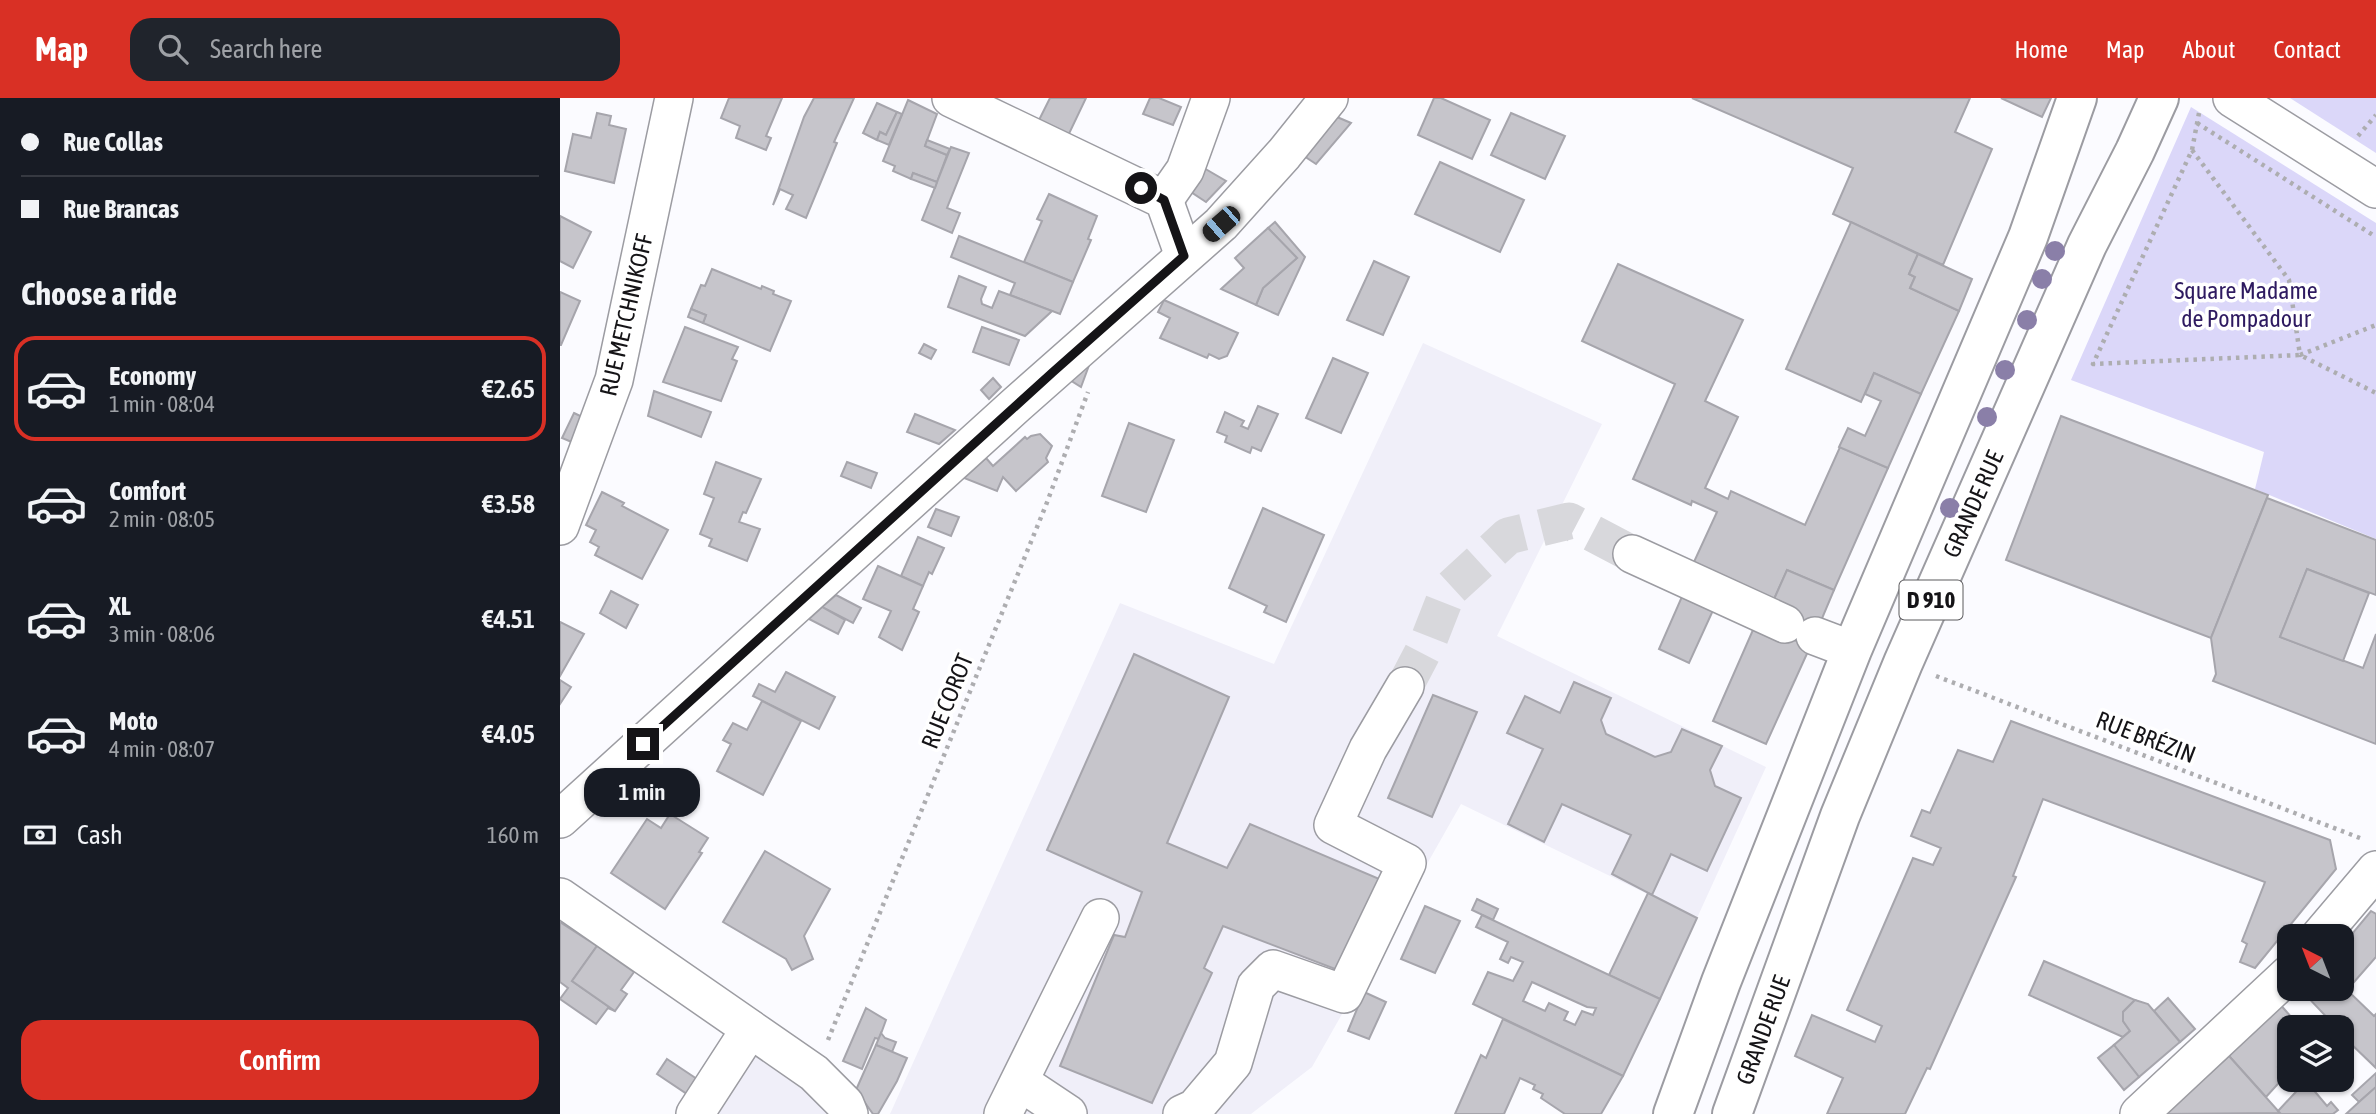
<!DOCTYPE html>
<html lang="en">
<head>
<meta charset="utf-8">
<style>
	body { margin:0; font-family:"Asap Condensed",sans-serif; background:#20242c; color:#f1f3f6; height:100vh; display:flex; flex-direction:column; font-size:26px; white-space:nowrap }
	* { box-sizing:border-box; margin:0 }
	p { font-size:23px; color:#9ea1a6 }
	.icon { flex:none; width:38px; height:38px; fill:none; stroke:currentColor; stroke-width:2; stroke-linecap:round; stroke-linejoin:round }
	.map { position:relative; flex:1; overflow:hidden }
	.details { display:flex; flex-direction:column; background:#171b24; width:560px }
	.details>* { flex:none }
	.banner { display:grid; align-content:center; height:154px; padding:0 21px; background:#171b24 }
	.needle { width:46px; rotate:318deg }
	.buttons { position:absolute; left:1717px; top:826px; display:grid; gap:14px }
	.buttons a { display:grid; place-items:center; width:77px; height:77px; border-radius:14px; background:#171b24; box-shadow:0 2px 5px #0004; font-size:35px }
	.end { position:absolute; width:32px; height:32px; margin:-16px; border:9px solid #151417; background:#fff; box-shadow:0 0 0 4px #fff }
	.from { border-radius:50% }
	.bubble { position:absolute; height:49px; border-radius:21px; background:#171b24; box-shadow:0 2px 5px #0004; font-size:23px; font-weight:600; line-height:49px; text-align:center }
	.car { position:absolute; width:21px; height:42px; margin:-21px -10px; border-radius:9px; box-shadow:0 0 5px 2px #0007; background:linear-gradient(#222 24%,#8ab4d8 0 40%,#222 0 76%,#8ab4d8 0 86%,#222 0) }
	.banner b { display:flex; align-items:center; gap:24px; height:66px; font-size:26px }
	.banner b+b { border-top:2px solid #363941 }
	.banner i { width:18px; height:18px; background:#f1f3f6 }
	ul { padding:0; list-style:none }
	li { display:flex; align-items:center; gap:21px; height:105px; margin:0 14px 10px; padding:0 7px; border:4px solid transparent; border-radius:21px }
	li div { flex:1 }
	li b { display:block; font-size:26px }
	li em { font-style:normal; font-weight:600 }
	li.selected { border-color:#d93025 }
	li>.icon { width:63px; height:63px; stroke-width:1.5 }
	h2 { padding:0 21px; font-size:32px; line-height:84px }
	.pay { display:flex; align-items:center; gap:18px; height:77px; padding:0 21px; font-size:26px }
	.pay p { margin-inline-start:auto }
	.cta { display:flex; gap:14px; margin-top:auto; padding:14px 21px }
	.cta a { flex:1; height:80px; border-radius:21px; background:#d93025; color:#fff; font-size:28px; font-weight:600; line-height:80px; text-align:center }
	header { display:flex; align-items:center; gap:42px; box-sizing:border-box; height:98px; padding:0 35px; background:#d93025; color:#fff }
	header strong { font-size:33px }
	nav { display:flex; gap:38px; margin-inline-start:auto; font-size:24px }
	.search { width:490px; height:63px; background:#20242c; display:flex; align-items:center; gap:18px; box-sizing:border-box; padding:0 24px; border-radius:21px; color:#9ea1a6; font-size:26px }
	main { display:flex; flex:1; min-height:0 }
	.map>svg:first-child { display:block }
</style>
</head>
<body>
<header>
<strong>Map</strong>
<div class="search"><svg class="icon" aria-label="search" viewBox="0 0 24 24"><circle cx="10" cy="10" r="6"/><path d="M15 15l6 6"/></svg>Search here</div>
<nav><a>Home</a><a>Map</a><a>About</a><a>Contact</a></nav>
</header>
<main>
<section class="details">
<div class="banner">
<b><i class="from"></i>Rue Collas</b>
<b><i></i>Rue Brancas</b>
</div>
<h2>Choose a ride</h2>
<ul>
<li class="selected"><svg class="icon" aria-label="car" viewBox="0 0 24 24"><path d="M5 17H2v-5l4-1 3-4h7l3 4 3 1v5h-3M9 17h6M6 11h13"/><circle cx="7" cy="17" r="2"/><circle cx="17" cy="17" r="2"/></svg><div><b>Economy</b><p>1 min · 08:04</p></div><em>€2.65</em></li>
<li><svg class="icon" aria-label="car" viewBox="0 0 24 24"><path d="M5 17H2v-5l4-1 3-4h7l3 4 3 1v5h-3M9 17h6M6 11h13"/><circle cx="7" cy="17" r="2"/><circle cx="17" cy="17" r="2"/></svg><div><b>Comfort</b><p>2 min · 08:05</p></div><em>€3.58</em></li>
<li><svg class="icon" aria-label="car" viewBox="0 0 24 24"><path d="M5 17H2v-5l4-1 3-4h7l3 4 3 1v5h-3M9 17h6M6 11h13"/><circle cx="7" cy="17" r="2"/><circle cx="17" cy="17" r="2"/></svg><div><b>XL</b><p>3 min · 08:06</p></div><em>€4.51</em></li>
<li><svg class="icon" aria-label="car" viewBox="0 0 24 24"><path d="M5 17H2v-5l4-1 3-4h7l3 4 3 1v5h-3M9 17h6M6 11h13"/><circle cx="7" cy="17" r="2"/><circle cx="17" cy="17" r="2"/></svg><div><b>Moto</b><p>4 min · 08:07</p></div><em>€4.05</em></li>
</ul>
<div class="pay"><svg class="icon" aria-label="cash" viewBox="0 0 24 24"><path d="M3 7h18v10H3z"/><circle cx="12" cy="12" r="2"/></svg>Cash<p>160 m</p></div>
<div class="cta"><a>Confirm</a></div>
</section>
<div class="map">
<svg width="1816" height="1016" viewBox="0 0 1816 1016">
	<rect width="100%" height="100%" fill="#fbfbff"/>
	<!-- built -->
	<g fill="#f0eff9">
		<path d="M 863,245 L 1042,326 L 937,538 L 1206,669 L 1137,820 L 901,706 L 752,969 L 691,1016 L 330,1016 L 560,505 L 714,566 Z"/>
		<path d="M 190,931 L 289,1016 L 135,1016 Z"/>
	</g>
	<!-- green -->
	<g fill="#dbd7f9">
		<path d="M 1731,0 L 1816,0 L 1816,55 L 1730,0 Z"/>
		<path d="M 1631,9 L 1816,125 L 1816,441 L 1695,391 L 1704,354 L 1511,282 Z"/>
	</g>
	<!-- building -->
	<g fill="#c6c5cb" stroke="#a6a5ac" stroke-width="2" fill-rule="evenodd">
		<path d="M 169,0 L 222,0 L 206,38 L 211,40 L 206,52 L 176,40 L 180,28 L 161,20 Z"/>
		<path d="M 254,0 L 294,0 L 274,44 L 277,45 L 246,120 L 226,111 L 233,97 L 220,91 L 213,107 L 244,19 Z"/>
		<path d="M 490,0 L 526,0 L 506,42 L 476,28 Z"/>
		<path d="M 590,0 L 599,0 L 621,9 L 613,27 L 583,16 Z"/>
		<path d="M 874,0 L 881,0 L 930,22 L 912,61 L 858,37 Z"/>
		<path d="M 1132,0 L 1410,0 L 1395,34 L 1432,51 L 1383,167 L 1273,116 L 1293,70 Z"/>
		<path d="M 1441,0 L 1491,0 L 1482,19 Z"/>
		<path d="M 348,2 L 377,16 L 365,48 L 387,57 L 377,84 L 353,75 L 351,81 L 333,73 L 335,68 L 323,63 Z"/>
		<path d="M 317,5 L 337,14 L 326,37 L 320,34 L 317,42 L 303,35 Z"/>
		<path d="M 337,14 L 342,16 L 329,47 L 317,42 L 320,34 L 326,37 Z"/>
		<path d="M 37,15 L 51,18 L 49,27 L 66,31 L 54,85 L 5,73 L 13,36 L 31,40 Z"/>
		<path d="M 951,15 L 1005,38 L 985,81 L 931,57 Z"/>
		<path d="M 777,19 L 791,25 L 756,66 L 744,58 Z"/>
		<path d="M 367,42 L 390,51 L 387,57 L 365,48 Z"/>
		<path d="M 391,49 L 409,55 L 387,110 L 400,115 L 392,135 L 362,122 Z"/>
		<path d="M 880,64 L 964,102 L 940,154 L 855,116 Z"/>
		<path d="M 637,66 L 666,83 L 646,104 L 628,92 Z"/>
		<path d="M 353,75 L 377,84 L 375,90 L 351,81 Z"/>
		<path d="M 489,96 L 537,118 L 528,141 L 531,142 L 513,184 L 464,164 L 482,123 L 477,121 Z"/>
		<path d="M 0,118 L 31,134 L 13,170 L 0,163 Z"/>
		<path d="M 715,124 L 745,159 L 718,217 L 696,207 L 703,190 L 737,160 L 708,130 Z"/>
		<path d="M 1291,124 L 1358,156 L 1349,176 L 1355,179 L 1350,190 L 1399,213 L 1361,296 L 1314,275 L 1301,304 L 1226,271 Z"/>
		<path d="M 708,130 L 737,160 L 703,190 L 696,207 L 661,191 L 684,170 L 675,160 Z"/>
		<path d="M 399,138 L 513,184 L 500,216 L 450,197 L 455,185 L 391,159 Z"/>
		<path d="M 1358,156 L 1412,181 L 1399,213 L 1350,190 L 1355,179 L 1349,176 Z"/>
		<path d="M 814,163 L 849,179 L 823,237 L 787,222 Z"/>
		<path d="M 1058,166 L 1183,222 L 1145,303 L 1178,319 L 1145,390 L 1168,401 L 1171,393 L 1245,427 L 1280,349 L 1328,370 L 1274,492 L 1227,472 L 1211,508 L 1133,466 L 1157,414 L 1132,403 L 1131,407 L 1073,381 L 1115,286 L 1022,243 Z"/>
		<path d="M 152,171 L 201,191 L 202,188 L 214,193 L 213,196 L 231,203 L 210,253 L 143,225 L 146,217 L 131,211 L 141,187 L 145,188 Z"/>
		<path d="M 399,178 L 426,189 L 421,201 L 422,206 L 432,210 L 439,193 L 492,213 L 465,238 L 388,209 Z"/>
		<path d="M 0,194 L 20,203 L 1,247 L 0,247 Z"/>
		<path d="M 604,202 L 678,235 L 667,258 L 659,261 L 649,256 L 647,260 L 600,240 L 610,220 L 598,214 Z"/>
		<path d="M 131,211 L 146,217 L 143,225 L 128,219 Z"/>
		<path d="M 125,229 L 178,249 L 172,261 L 177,263 L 161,303 L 103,284 Z"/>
		<path d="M 422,229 L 459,242 L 449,267 L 413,254 Z"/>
		<path d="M 364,246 L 376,252 L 371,261 L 359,255 Z"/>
		<path d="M 773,260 L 808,275 L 781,335 L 746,320 Z"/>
		<path d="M 531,262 L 521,289 L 510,282 Z"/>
		<path d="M 1314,275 L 1361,296 L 1328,370 L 1279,349 L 1288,330 L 1305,338 L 1321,303 L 1305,296 Z"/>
		<path d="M 433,280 L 441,289 L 429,301 L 421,292 Z"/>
		<path d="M 94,293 L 151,314 L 141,339 L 88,318 Z"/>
		<path d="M 698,308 L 718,316 L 701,353 L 692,349 L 690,355 L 665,344 L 667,338 L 657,334 L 665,314 L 684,323 L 681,328 L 688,331 Z"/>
		<path d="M 14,315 L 35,325 L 14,345 L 2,340 Z"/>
		<path d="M 355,316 L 395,332 L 379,346 L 347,334 Z"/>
		<path d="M 1501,318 L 1708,397 L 1651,540 L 1446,462 Z"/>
		<path d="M 569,325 L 614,342 L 586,414 L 542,398 Z"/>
		<path d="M 480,336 L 492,348 L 486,360 L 488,364 L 456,393 L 443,379 L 437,393 L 404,380 L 426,360 L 433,368 L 465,339 L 467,341 L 471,338 Z"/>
		<path d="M 156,364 L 201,381 L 186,415 L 183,414 L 179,424 L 200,431 L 187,463 L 149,448 L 152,441 L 140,436 L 154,400 L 144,396 Z"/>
		<path d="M 287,364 L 317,375 L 311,390 L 281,378 Z"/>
		<path d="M 42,394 L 64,405 L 62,408 L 108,432 L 82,481 L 35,457 L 39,449 L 30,444 L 36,432 L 26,427 Z"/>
		<path d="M 1707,400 L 1816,442 L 1816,497 L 1747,471 L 1720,539 L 1803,570 L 1816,536 L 1816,646 L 1653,583 L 1656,576 L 1651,540 Z"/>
		<path d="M 703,410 L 764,437 L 726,524 L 704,514 L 707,508 L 669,490 Z"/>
		<path d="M 376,411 L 399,419 L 391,438 L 368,429 Z"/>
		<path d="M 358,439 L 384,450 L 372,476 L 369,474 L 363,488 L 341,478 Z"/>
		<path d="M 318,468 L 363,488 L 353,511 L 359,514 L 342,552 L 319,539 L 331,513 L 303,501 Z"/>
		<path d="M 1747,471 L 1809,495 L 1783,563 L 1720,539 Z"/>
		<path d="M 1227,472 L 1274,492 L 1258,530 L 1211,508 Z"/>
		<path d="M 51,493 L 78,507 L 66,530 L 40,515 Z"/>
		<path d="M 1124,494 L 1155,508 L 1129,565 L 1099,551 Z"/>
		<path d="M 276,497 L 301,510 L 293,525 L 262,509 Z"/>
		<path d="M 262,509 L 285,522 L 278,536 L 249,521 Z"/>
		<path d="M 0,524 L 24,536 L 0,578 Z"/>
		<path d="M 1196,525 L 1250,549 L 1206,646 L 1153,623 Z"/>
		<path d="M 574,556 L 669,599 L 607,745 L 667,770 L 690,726 L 824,783 L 783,874 L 663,828 L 644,870 L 652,875 L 592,1005 L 500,968 L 554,837 L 565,839 L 582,794 L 487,752 Z"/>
		<path d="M 226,574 L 275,599 L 259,631 L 193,598 L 199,586 L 215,594 Z"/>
		<path d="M 0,582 L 11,589 L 0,606 Z"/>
		<path d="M 1014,584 L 1051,600 L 1041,622 L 1046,636 L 1095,659 L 1111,654 L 1122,631 L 1162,648 L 1150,672 L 1155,688 L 1181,700 L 1147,773 L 1111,756 L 1092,797 L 1052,776 L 1071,737 L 1002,706 L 984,744 L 948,726 L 983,651 L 947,635 L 965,598 L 1000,615 Z"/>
		<path d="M 873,597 L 917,614 L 872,719 L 828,700 Z"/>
		<path d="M 202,603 L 241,623 L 203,697 L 157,673 L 171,646 L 163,642 L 173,625 L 187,632 Z"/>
		<path d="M 1451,623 L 1770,742 L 1776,771 L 1695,870 L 1680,864 L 1687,846 L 1682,843 L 1705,784 L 1483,701 L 1453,778 L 1456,779 L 1370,971 L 1367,970 L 1345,1016 L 1267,1016 L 1283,980 L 1235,958 L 1252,917 L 1315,944 L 1322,928 L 1287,912 L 1353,760 L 1373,767 L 1381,750 L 1351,738 L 1362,712 L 1370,715 L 1398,652 L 1433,664 Z"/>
		<path d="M 110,716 L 148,740 L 139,754 L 142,755 L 105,811 L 51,775 L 87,721 L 101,730 Z"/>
		<path d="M 205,753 L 270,791 L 244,838 L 253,861 L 232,872 L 226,861 L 163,824 Z"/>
		<path d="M 1088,795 L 1137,820 L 1100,901 L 1049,877 Z"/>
		<path d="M 917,801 L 938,811 L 933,822 L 912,812 Z"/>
		<path d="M 865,808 L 900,823 L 875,875 L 841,861 Z"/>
		<path d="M 1811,813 L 1816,816 L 1816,859 L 1787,892 L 1814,918 L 1816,916 L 1816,970 L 1787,942 L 1782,935 L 1782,929 L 1776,929 L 1741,892 L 1782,891 L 1782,848 Z"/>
		<path d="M 922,817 L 1100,901 L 1063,978 L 913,906 L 928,874 L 953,883 L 963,864 L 951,859 L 948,865 L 940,861 L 948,844 L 916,829 ZM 972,884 L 1027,909 L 1036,910 L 1033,917 L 1022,913 L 1015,927 L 1004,922 L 1008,914 L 989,905 L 985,913 L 963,903 Z"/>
		<path d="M 0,824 L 37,848 L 12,883 L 55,913 L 48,910 L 36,926 L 0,901 L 8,890 L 0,884 Z"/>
		<path d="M 37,848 L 74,874 L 61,892 L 67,896 L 55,913 L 12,883 Z"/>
		<path d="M 1484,863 L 1575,902 L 1563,914 L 1563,923 L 1570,933 L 1563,939 L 1469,897 Z"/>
		<path d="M 804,894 L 826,904 L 809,941 L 788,933 Z"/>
		<path d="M 1608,900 L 1635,931 L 1620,944 L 1594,913 Z"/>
		<path d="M 1575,902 L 1588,906 L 1620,944 L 1579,979 L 1554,947 L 1570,933 L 1563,923 L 1563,914 Z"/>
		<path d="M 1718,904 L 1740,929 L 1729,929 L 1729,964 L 1726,961 L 1718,969 L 1726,977 L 1706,999 L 1669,958 Z"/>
		<path d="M 306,910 L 326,922 L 319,941 L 315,940 L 302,971 L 283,963 Z"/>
		<path d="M 943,921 L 1063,978 L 1041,1016 L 1005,1016 L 981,1000 L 983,996 L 973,991 L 975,987 L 960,980 L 944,1016 L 895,1016 L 921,957 L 926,960 Z"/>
		<path d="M 321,935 L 325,940 L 336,944 L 332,954 L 316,947 Z"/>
		<path d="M 316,947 L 347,960 L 337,983 L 318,1016 L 313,1016 L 296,992 Z"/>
		<path d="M 1554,947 L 1579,979 L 1564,992 L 1538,960 Z"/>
		<path d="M 1669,958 L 1720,1015 L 1603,1016 L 1638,986 Z"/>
		<path d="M 107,961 L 137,981 L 127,996 L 97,976 Z"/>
		<path d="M 1816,975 L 1816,989 L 1799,1004 L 1792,997 Z"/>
		<path d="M 1746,983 L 1767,1008 L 1771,1004 L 1778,1012 L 1773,1016 L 1721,1016 L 1718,1013 Z"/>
		<path d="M 1816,989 L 1816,1016 L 1786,1016 L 1799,1004 Z"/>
	</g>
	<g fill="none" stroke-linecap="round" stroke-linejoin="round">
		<!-- minor-tunnel -->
		<path stroke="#d8d8dc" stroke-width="37" stroke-dasharray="37 18" stroke-linecap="butt" d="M 845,588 L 868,544 L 888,493 L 948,438 L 1009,423 L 1072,456"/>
		<defs>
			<g id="minor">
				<path d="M 391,0 L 604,102 L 624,158"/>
				<path d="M 1672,0 L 1816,91"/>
				<path d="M 604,102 L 625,72 L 651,0"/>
				<path d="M 0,428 L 54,282 L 114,0"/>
				<path d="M 1072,456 L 1225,526"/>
				<path d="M 1255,538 L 1292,552"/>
				<path d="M 0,721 L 456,307 L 661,126 L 724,56 L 769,0"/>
				<path d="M 0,799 L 254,975 L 285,1006 L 289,1016"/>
				<path d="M 1760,838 L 1816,772"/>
				<path d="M 460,984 L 508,1016"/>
				<path d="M 135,1016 L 190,931"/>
				<path d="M 443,1016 L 540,820"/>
				<path d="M 622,1016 L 635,1010 L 673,965 L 696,888 L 713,871 L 784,896 L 847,765 L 773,727 L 808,651 L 845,588"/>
				<path d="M 1579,1016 L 1729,876"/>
			</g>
			<g id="major">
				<path d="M 1113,1016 L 1161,884 L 1292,552 L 1468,139 L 1517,0"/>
				<path d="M 1172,1016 L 1280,718 L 1343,565 L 1527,147 L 1575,53 L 1599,0"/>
			</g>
		</defs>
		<!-- minor casing -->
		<use href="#minor" stroke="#9c9ca2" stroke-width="40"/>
		<!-- major casing -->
		<use href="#major" stroke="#9c9ca2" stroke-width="42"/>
		<!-- path -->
		<g stroke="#adadb0" stroke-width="4.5" stroke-dasharray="3.5 5" stroke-linecap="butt">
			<path d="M 1639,15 L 1632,52 L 1533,266 L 1740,257 L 1816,295"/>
			<path d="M 1637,25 L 1816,139"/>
			<path d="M 1798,38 L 1816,17"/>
			<path d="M 1632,52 L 1729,182 L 1740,257 L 1816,227"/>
			<path d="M 1376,578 L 1800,740"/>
			<path d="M 268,942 L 486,407 L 528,294"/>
		</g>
		<!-- minor -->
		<use href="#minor" stroke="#fff" stroke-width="37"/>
		<!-- major -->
		<use href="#major" stroke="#fff" stroke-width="38"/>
	</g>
	<!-- trees -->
	<g fill="#8a7fa8">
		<circle cx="1495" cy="153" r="10"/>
		<circle cx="1482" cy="181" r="10"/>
		<circle cx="1467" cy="222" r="10"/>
		<circle cx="1445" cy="272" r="10"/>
		<circle cx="1427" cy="319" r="10"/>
		<circle cx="1390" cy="410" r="10"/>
	</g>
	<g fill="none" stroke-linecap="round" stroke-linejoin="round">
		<!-- route -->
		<path stroke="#151417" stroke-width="9" d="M 83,646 L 493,274 L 624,158 L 604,102 L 581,90"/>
	</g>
	<g text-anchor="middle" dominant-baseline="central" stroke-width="7" stroke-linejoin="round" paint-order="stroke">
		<!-- shield labels -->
		<rect fill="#fff" stroke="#5b5a5d" stroke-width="2" x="1339.5" y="482.5" width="63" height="39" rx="5"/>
		<g font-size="23" font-weight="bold" fill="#151417">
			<text x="1371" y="502">D 910</text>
		</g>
		<!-- park labels -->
		<g font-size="24" fill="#2e1a60" stroke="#fff">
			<text x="1686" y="192">Square Madame<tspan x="1686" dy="28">de Pompadour</tspan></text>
		</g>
		<!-- street labels -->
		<g font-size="24" fill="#151417" stroke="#fff">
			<text transform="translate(66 217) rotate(-77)">RUE METCHNIKOFF</text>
			<text transform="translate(1413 406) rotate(-66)">GRANDE RUE</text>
			<text transform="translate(387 603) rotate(-68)">RUE COROT</text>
			<text transform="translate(1586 639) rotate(21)">RUE BRÉZIN</text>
			<text transform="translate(1203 932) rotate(-70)">GRANDE RUE</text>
		</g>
	</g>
</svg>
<div class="buttons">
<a><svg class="needle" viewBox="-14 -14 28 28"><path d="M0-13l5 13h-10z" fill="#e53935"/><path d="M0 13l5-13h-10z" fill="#9ea1a6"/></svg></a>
<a><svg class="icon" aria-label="layers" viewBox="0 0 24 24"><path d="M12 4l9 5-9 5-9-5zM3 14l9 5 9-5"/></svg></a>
</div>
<i class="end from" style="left:581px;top:90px"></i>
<i class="end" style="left:83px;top:646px"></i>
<div class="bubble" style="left:24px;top:670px;width:116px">1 min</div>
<i class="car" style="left:661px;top:126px;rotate:229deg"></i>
</div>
</main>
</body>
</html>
